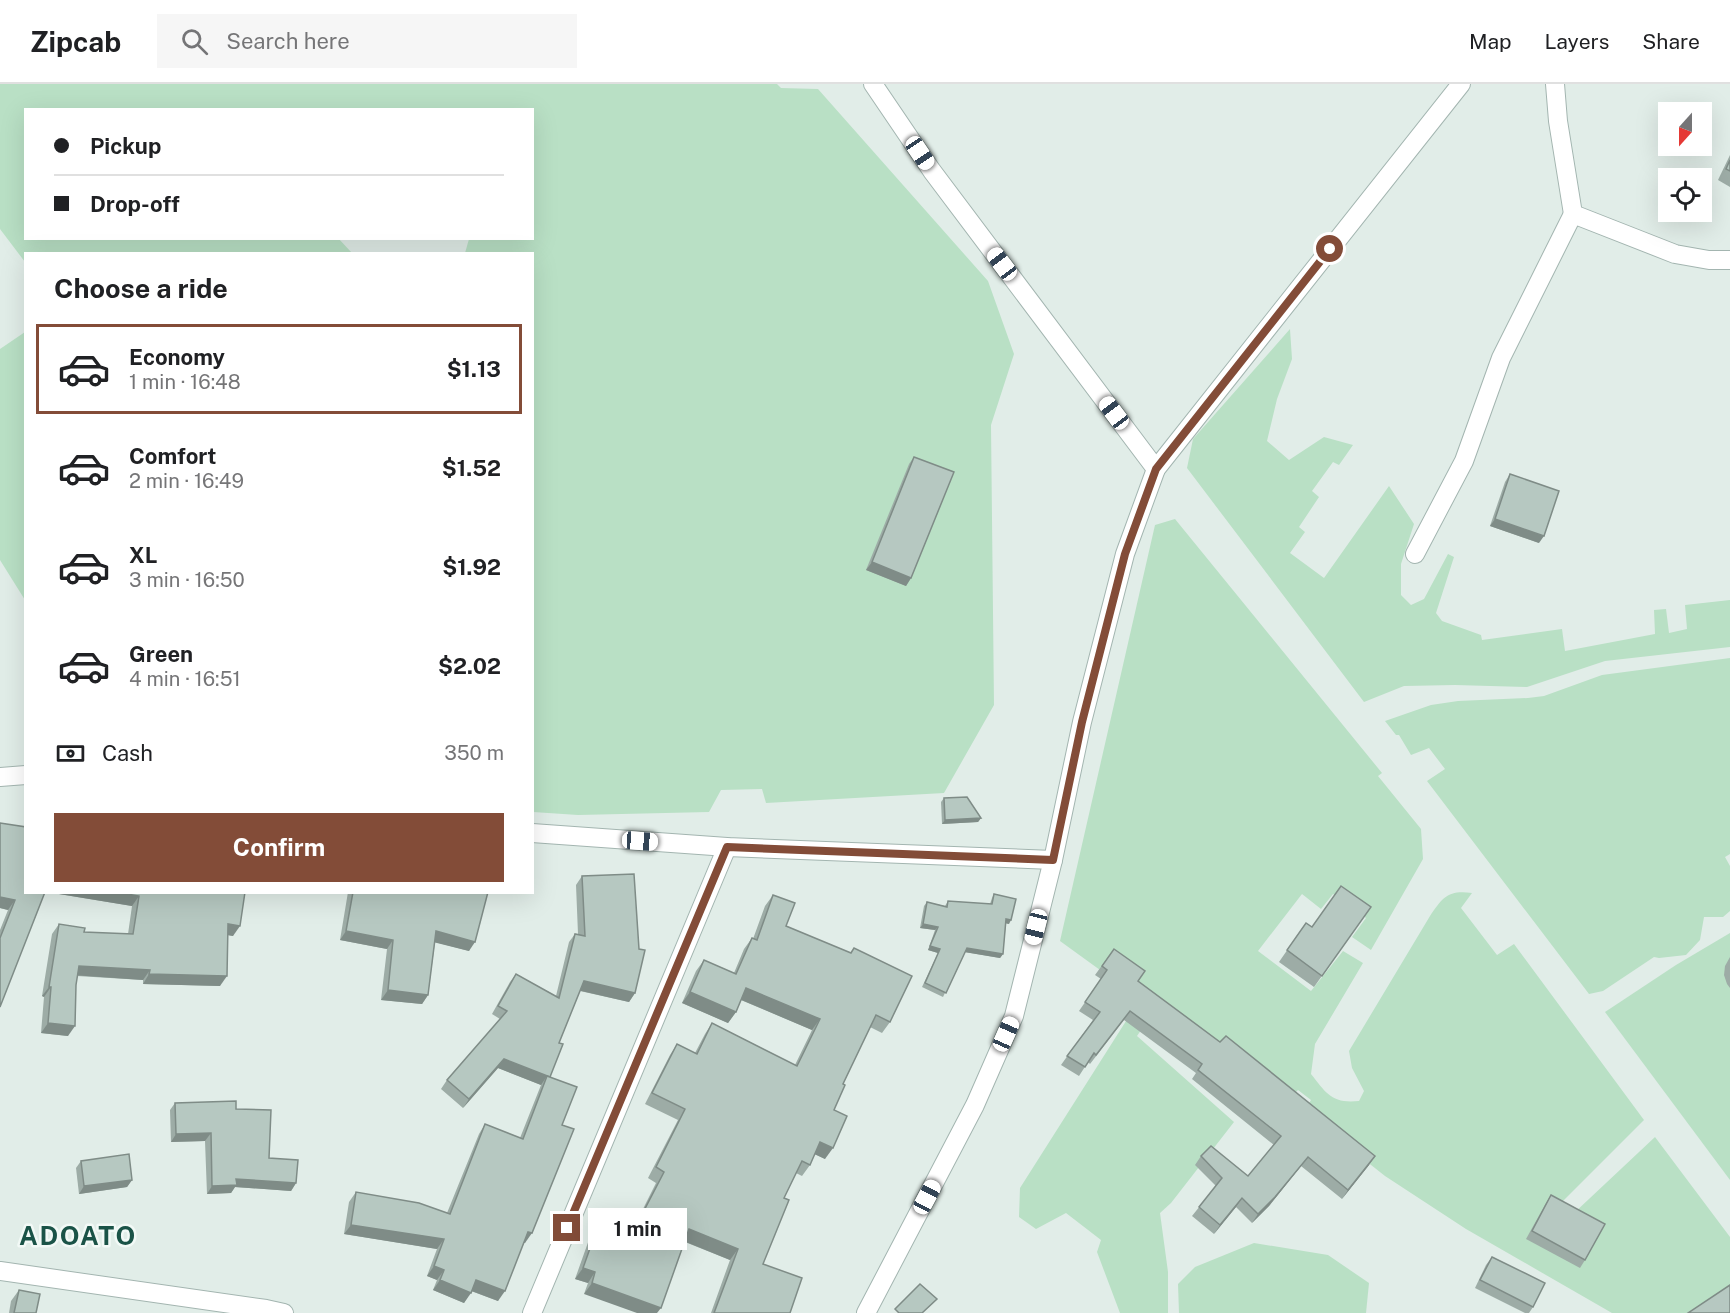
<!DOCTYPE html>
<html lang="en">
<head>
<meta charset="utf-8">
<style>
	body { margin:0; font-family:"Public Sans",sans-serif; background:#f6f6f6; color:#202124; height:100vh; display:flex; flex-direction:column; font-size:22px; white-space:nowrap }
	* { box-sizing:border-box; margin:0 }
	p { font-size:20px; color:#757577 }
	.icon { flex:none; width:33px; height:33px; fill:none; stroke:currentColor; stroke-width:2; stroke-linecap:round; stroke-linejoin:round }
	.map { position:relative; flex:1; overflow:hidden }
	.panel { position:absolute; left:24px; top:168px; width:510px; height:642px; display:flex; flex-direction:column; background:#fff; border-radius:0px; box-shadow:0 6px 24px #0002 }
	.panel>* { flex:none }
	.guide { position:absolute; left:24px; top:24px; width:510px; height:132px; border-radius:0px; box-shadow:0 6px 24px #0002; display:grid; align-content:center; height:132px; padding:0 30px; background:#fff }
	.needle { width:39px; rotate:201deg }
	.buttons { position:absolute; left:1658px; top:18px; display:grid; gap:12px }
	.buttons a { display:grid; place-items:center; width:54px; height:54px; border-radius:0px; background:#fff; box-shadow:0 6px 24px #0002; font-size:30px }
	.end { position:absolute; width:27px; height:27px; margin:-14px; border:8px solid #834c38; background:#fff; box-shadow:0 0 0 3px #fff }
	.from { border-radius:50% }
	.bubble { position:absolute; height:42px; border-radius:0px; background:#fff; box-shadow:0 6px 24px #0002; font-size:20px; font-weight:700; line-height:42px; text-align:center }
	.car { position:absolute; width:18px; height:36px; margin:-18px -9px; border-radius:8px; box-shadow:0 0 4px 2px #0007; background:linear-gradient(#fff 24%,#345 0 40%,#fff 0 76%,#345 0 86%,#fff 0) }
	.guide b { display:flex; align-items:center; gap:21px; height:57px; font-size:22px }
	.guide b+b { border-top:2px solid #e0e0e0 }
	.guide i { width:15px; height:15px; background:#202124 }
	ul { padding:0; list-style:none }
	li { display:flex; align-items:center; gap:18px; height:90px; margin:0 12px 9px; padding:0 18px; border:3px solid transparent; border-radius:0px }
	li div { flex:1 }
	li b { display:block; font-size:22px }
	li em { font-style:normal; font-weight:700 }
	li.selected { border-color:#834c38 }
	li>.icon { width:54px; height:54px; stroke-width:1.5 }
	h2 { padding:0 30px; font-size:27px; line-height:72px }
	.pay { display:flex; align-items:center; gap:15px; height:66px; padding:0 30px; font-size:22px }
	.pay p { margin-inline-start:auto }
	.primary-button { display:flex; gap:12px; margin-top:auto; padding:12px 30px }
	.primary-button a { flex:1; height:69px; border-radius:0px; background:#834c38; color:#fff; font-size:24px; font-weight:700; line-height:69px; text-align:center }
	header { display:flex; align-items:center; gap:36px; box-sizing:border-box; height:84px; padding:0 30px; background:#fff; border-bottom:2px solid #e0e0e0 }
	header strong { font-size:28px }
	nav { display:flex; gap:33px; margin-inline-start:auto; font-size:21px }
	.search { width:420px; height:54px; background:#f6f6f6; display:flex; align-items:center; gap:15px; box-sizing:border-box; padding:0 21px; border-radius:0px; color:#757577; font-size:22px }
	.map>svg:first-child { display:block }
</style>
</head>
<body>
<header>
<strong>Zipcab</strong>
<div class="search"><svg class="icon" aria-label="search" viewBox="0 0 24 24"><circle cx="10" cy="10" r="6"/><path d="M15 15l6 6"/></svg>Search here</div>
<nav><a>Map</a><a>Layers</a><a>Share</a></nav>
</header>
<div class="map">
<svg width="1730" height="1229" viewBox="0 0 1730 1229">
	<rect width="100%" height="100%" fill="#e1ede8"/>
	<!-- green -->
	<g fill="#b9e0c5">
		<path d="M 0,0 L 777,0 L 781,4 L 818,5 L 988,197 L 1014,270 L 991,341 L 994,621 L 944,709 L 766,719 L 762,705 L 721,706 L 709,728 L 578,731 L 533,728 L 532,170 L 465,169 L 469,155 L 532,154 L 532,26 L 26,26 L 26,154 L 338,154 L 352,169 L 26,170 L 25,178 L 0,145 Z"/>
		<path d="M 1290,245 L 1292,275 L 1277,315 L 1267,357 L 1289,376 L 1324,353 L 1353,361 L 1339,381 L 1333,378 L 1312,407 L 1319,413 L 1299,443 L 1305,448 L 1290,469 L 1324,494 L 1389,402 L 1414,440 L 1401,480 L 1401,511 L 1411,521 L 1424,515 L 1448,470 L 1454,473 L 1436,529 L 1442,537 L 1481,551 L 1482,556 L 1562,545 L 1565,567 L 1655,550 L 1654,526 L 1666,525 L 1669,549 L 1687,545 L 1685,521 L 1730,516 L 1730,563 L 1605,577 L 1527,603 L 1455,601 L 1404,602 L 1364,618 L 1187,384 L 1193,355 Z"/>
		<path d="M 25,248 L 25,516 L 0,476 L 0,265 Z"/>
		<path d="M 1175,435 L 1382,689 L 1378,692 L 1421,745 L 1423,775 L 1371,866 L 1352,853 L 1366,834 L 1333,810 L 1321,825 L 1302,810 L 1258,867 L 1311,907 L 1343,867 L 1363,879 L 1315,960 L 1311,990 C 1326,1009 1332,1020 1359,1017 L 1364,1007 L 1352,984 L 1349,967 L 1430,832 C 1443,813 1448,806 1472,809 L 1461,824 L 1497,871 L 1514,860 L 1644,1036 L 1559,1121 L 1573,1130 L 1655,1053 L 1730,1153 L 1730,1204 L 1692,1229 L 1612,1229 L 1466,1145 L 1385,1092 L 1304,1028 L 1311,1016 L 1298,1006 L 1290,1014 L 1156,924 L 1137,952 L 1234,1038 L 1171,1119 L 1160,1129 L 1168,1188 L 1168,1229 L 1120,1229 L 1097,1168 L 1101,1156 L 1066,1129 L 1036,1145 L 1019,1133 L 1020,1104 L 1140,915 L 1060,857 L 1155,441 Z"/>
		<path d="M 1730,574 L 1730,770 L 1725,773 L 1730,782 L 1730,827 L 1723,833 L 1704,833 L 1700,856 L 1686,871 L 1659,874 L 1654,873 L 1603,907 L 1589,910 L 1427,697 L 1445,685 L 1429,664 L 1411,671 L 1399,651 L 1396,651 L 1385,637 L 1431,621 L 1458,617 L 1528,614 L 1544,612 L 1602,591 Z"/>
		<path d="M 1730,849 L 1730,1096 L 1605,928 L 1676,881 Z"/>
		<path d="M 1254,1159 L 1328,1171 L 1369,1199 L 1366,1229 L 1179,1229 L 1178,1200 L 1195,1183 Z"/>
	</g>
	<g fill="none" stroke-linecap="round" stroke-linejoin="round">
		<defs>
			<g id="minor">
				<path d="M 873,0 L 932,87 L 1156,385"/>
				<path d="M 1555,0 L 1558,37 L 1573,130 L 1675,170 L 1709,176 L 1730,176"/>
				<path d="M 1415,470 L 1464,377 L 1501,274 L 1573,130"/>
				<path d="M 0,693 L 26,691"/>
				<path d="M 532,749 L 727,763 L 1053,776"/>
				<path d="M 0,1187 L 266,1225 L 284,1229"/>
				<path d="M 532,1229 L 727,763"/>
				<path d="M 866,1229 L 975,1021 L 1014,932 L 1053,776 L 1082,638 L 1125,470 L 1156,385 L 1461,0"/>
			</g>
		</defs>
		<!-- minor casing -->
		<use href="#minor" stroke="#a3b5b0" stroke-width="20"/>
		<!-- minor -->
		<use href="#minor" stroke="#fff" stroke-width="18"/>
	</g>
	<!-- wall -->
	<g fill="#9daca6">
		<path d="M 1730,71 L 1730,103 L 1718,96 Z"/>
		<path d="M 914,373 L 911,494 L 906,502 L 866,486 L 909,380 Z"/>
		<path d="M 1510,390 L 1539,459 L 1490,442 L 1505,398 Z"/>
		<path d="M 944,714 L 981,734 L 978,738 L 942,740 L 941,718 Z"/>
		<path d="M 0,739 L 26,743 L 0,923 L 0,846 L 8,826 L 0,824 Z"/>
		<path d="M 582,792 L 635,909 L 629,918 L 580,907 L 559,959 L 550,993 L 562,1041 L 525,1159 L 524,1159 L 498,1217 L 471,1207 L 464,1219 L 433,1206 L 437,1196 L 427,1192 L 437,1165 L 344,1150 L 349,1118 L 356,1108 L 447,1129 L 479,1050 L 485,1040 L 520,1054 L 541,1001 L 498,984 L 463,1024 L 441,1005 L 447,996 L 500,935 L 492,930 L 510,898 L 516,890 L 556,912 L 569,858 L 575,850 L 578,850 L 576,801 Z"/>
		<path d="M 59,808 L 245,808 L 233,852 L 228,851 L 220,902 L 143,900 L 143,896 L 77,892 L 68,952 L 41,949 L 44,913 L 42,912 L 52,850 L 59,840 L 84,848 L 128,850 L 132,822 L 59,810 Z"/>
		<path d="M 348,808 L 488,808 L 469,867 L 435,858 L 428,911 L 422,920 L 381,916 L 387,865 L 340,856 Z"/>
		<path d="M 994,810 L 1009,840 L 1006,839 L 1003,870 L 1000,874 L 965,868 L 943,913 L 922,903 L 938,869 L 928,866 L 935,846 L 920,844 L 924,822 L 927,818 L 945,822 L 948,817 L 990,820 L 992,814 Z"/>
		<path d="M 773,811 L 786,842 L 850,869 L 854,864 L 890,938 L 882,949 L 870,943 L 843,1000 L 834,1026 L 825,1075 L 815,1070 L 810,1081 L 802,1092 L 796,1089 L 784,1114 L 763,1180 L 790,1229 L 711,1229 L 730,1176 L 685,1158 L 584,1210 L 588,1199 L 575,1195 L 596,1136 L 604,1125 L 637,1137 L 656,1099 L 648,1094 L 678,1036 L 645,1020 L 670,971 L 677,960 L 695,969 L 705,950 L 712,939 L 795,981 L 812,946 L 741,916 L 736,928 L 728,939 L 682,919 L 696,887 L 704,876 L 734,889 L 744,865 L 752,854 L 753,855 L 765,822 Z"/>
		<path d="M 1371,823 L 1314,903 L 1279,878 L 1306,839 L 1312,843 Z"/>
		<path d="M 1114,865 L 1138,897 L 1369,1081 L 1342,1115 L 1301,1082 L 1269,1122 L 1252,1139 L 1236,1123 L 1214,1150 L 1192,1132 L 1216,1102 L 1195,1081 L 1201,1072 L 1248,1092 L 1274,1061 L 1192,995 L 1196,989 L 1124,936 L 1090,980 L 1088,978 L 1079,992 L 1061,981 L 1093,936 L 1079,927 L 1101,895 L 1095,891 Z"/>
		<path d="M 1730,873 L 1730,904 L 1727,900 L 1724,891 L 1725,882 Z"/>
		<path d="M 175,1019 L 236,1025 L 269,1074 L 296,1099 L 291,1107 L 235,1103 L 231,1109 L 207,1110 L 205,1057 L 171,1058 L 170,1026 Z"/>
		<path d="M 81,1077 L 132,1096 L 127,1103 L 79,1110 L 76,1084 Z"/>
		<path d="M 1551,1111 L 1585,1176 L 1580,1184 L 1526,1155 L 1546,1119 Z"/>
		<path d="M 1492,1173 L 1533,1223 L 1529,1229 L 1525,1229 L 1475,1204 L 1486,1181 Z"/>
		<path d="M 19,1206 L 36,1229 L 9,1229 L 11,1217 Z"/>
	</g>
	<!-- shaded-wall -->
	<g fill="#7f8c87">
		<path d="M 1495,435 L 1544,452 L 1539,459 L 1490,442 Z"/>
		<path d="M 872,478 L 911,494 L 906,502 L 866,486 Z"/>
		<path d="M 981,734 L 978,738 L 942,740 L 945,736 Z"/>
		<path d="M 60,808 L 116,808 L 139,812 L 132,822 L 59,810 Z"/>
		<path d="M 0,813 L 15,816 L 8,826 L 0,824 Z"/>
		<path d="M 1006,835 L 1011,836 L 1009,840 L 1004,839 Z"/>
		<path d="M 228,840 L 240,842 L 233,852 L 221,850 Z"/>
		<path d="M 923,840 L 938,843 L 935,846 L 920,844 Z"/>
		<path d="M 346,847 L 393,856 L 387,865 L 340,856 Z"/>
		<path d="M 436,847 L 475,858 L 469,867 L 429,857 Z"/>
		<path d="M 930,862 L 940,865 L 938,869 L 928,866 Z"/>
		<path d="M 967,864 L 1003,870 L 1000,874 L 964,868 Z"/>
		<path d="M 79,882 L 150,886 L 143,896 L 72,891 Z"/>
		<path d="M 149,890 L 227,892 L 220,902 L 143,900 Z"/>
		<path d="M 584,897 L 635,909 L 629,918 L 577,906 Z"/>
		<path d="M 49,903 L 51,903 L 44,913 L 42,912 Z"/>
		<path d="M 746,904 L 820,935 L 812,946 L 739,915 Z"/>
		<path d="M 388,906 L 428,911 L 422,920 L 381,916 Z"/>
		<path d="M 690,908 L 736,928 L 728,939 L 682,919 Z"/>
		<path d="M 48,939 L 75,942 L 68,952 L 41,949 Z"/>
		<path d="M 504,975 L 547,992 L 541,1001 L 498,984 L 463,1024 L 469,1015 Z"/>
		<path d="M 211,1049 L 205,1057 L 171,1058 L 176,1050 Z"/>
		<path d="M 820,1058 L 833,1064 L 825,1075 L 812,1069 Z"/>
		<path d="M 1375,1072 L 1369,1081 L 1342,1115 L 1348,1106 Z"/>
		<path d="M 1308,1073 L 1269,1122 L 1252,1139 L 1258,1130 Z"/>
		<path d="M 236,1095 L 296,1099 L 291,1107 L 235,1103 L 231,1109 L 207,1110 L 212,1102 Z"/>
		<path d="M 132,1096 L 127,1103 L 79,1110 L 84,1102 Z"/>
		<path d="M 1242,1114 L 1236,1123 L 1214,1150 L 1220,1141 Z"/>
		<path d="M 351,1141 L 444,1155 L 437,1165 L 344,1150 Z"/>
		<path d="M 689,1145 L 738,1165 L 730,1176 L 681,1156 Z"/>
		<path d="M 528,1148 L 532,1149 L 525,1159 L 521,1158 Z"/>
		<path d="M 434,1182 L 444,1186 L 437,1196 L 427,1192 Z"/>
		<path d="M 583,1184 L 595,1188 L 588,1199 L 575,1195 Z"/>
		<path d="M 440,1196 L 471,1209 L 464,1219 L 433,1206 Z"/>
		<path d="M 476,1196 L 505,1207 L 498,1217 L 469,1206 Z"/>
		<path d="M 592,1199 L 661,1224 L 657,1229 L 637,1229 L 584,1210 Z"/>
	</g>
	<!-- building -->
	<g fill="#b6c8c1" stroke="#7f8c87" stroke-width="1.5">
		<path d="M 1730,76 L 1730,87 L 1726,85 Z"/>
		<path d="M 914,373 L 954,388 L 911,494 L 872,478 Z"/>
		<path d="M 1510,390 L 1559,407 L 1544,452 L 1495,435 Z"/>
		<path d="M 967,713 L 981,734 L 945,736 L 944,714 Z"/>
		<path d="M 0,739 L 26,743 L 26,808 L 45,808 L 0,923 L 0,854 L 15,816 L 0,813 Z"/>
		<path d="M 634,790 L 639,865 L 645,866 L 635,909 L 584,897 L 559,959 L 563,960 L 550,993 L 504,975 L 469,1015 L 447,996 L 507,927 L 498,922 L 516,890 L 559,914 L 575,850 L 585,852 L 582,792 Z"/>
		<path d="M 1341,802 L 1371,823 L 1322,892 L 1287,866 L 1306,839 L 1312,843 Z"/>
		<path d="M 116,808 L 245,808 L 240,842 L 228,840 L 227,892 L 149,890 L 150,886 L 79,882 L 76,901 L 75,942 L 48,939 L 51,903 L 49,903 L 59,840 L 85,844 L 84,848 L 133,850 L 139,812 Z"/>
		<path d="M 353,808 L 488,808 L 475,858 L 436,847 L 428,911 L 388,906 L 393,856 L 346,847 Z"/>
		<path d="M 994,810 L 1016,815 L 1011,836 L 1006,835 L 1003,870 L 967,864 L 946,909 L 925,899 L 940,865 L 930,862 L 938,843 L 923,840 L 927,818 L 947,823 L 948,817 L 992,820 Z"/>
		<path d="M 773,811 L 795,819 L 786,842 L 851,869 L 854,864 L 912,892 L 890,938 L 876,931 L 843,1000 L 845,1001 L 834,1026 L 847,1032 L 833,1064 L 820,1058 L 810,1081 L 802,1077 L 784,1114 L 789,1116 L 763,1180 L 802,1194 L 790,1229 L 714,1229 L 738,1165 L 689,1145 L 661,1224 L 592,1199 L 595,1188 L 583,1184 L 604,1125 L 638,1138 L 664,1088 L 656,1083 L 685,1025 L 652,1009 L 677,960 L 697,970 L 712,939 L 797,982 L 820,935 L 746,904 L 736,928 L 690,908 L 704,876 L 736,890 L 752,854 L 757,856 Z"/>
		<path d="M 1114,865 L 1145,887 L 1138,897 L 1220,958 L 1226,952 L 1375,1072 L 1348,1106 L 1308,1073 L 1275,1113 L 1258,1130 L 1242,1114 L 1220,1141 L 1199,1123 L 1222,1094 L 1201,1072 L 1211,1062 L 1248,1092 L 1281,1052 L 1198,986 L 1202,980 L 1130,927 L 1096,971 L 1094,969 L 1085,983 L 1067,972 L 1100,928 L 1085,918 L 1107,886 L 1102,882 Z"/>
		<path d="M 547,992 L 577,1003 L 562,1041 L 574,1045 L 532,1149 L 528,1148 L 505,1207 L 476,1196 L 471,1209 L 440,1196 L 444,1186 L 434,1182 L 444,1155 L 351,1141 L 356,1108 L 419,1119 L 450,1130 L 485,1040 L 523,1055 Z"/>
		<path d="M 236,1017 L 236,1025 L 271,1026 L 269,1074 L 298,1076 L 296,1099 L 236,1095 L 237,1101 L 212,1102 L 211,1049 L 176,1050 L 175,1019 Z"/>
		<path d="M 129,1070 L 132,1096 L 84,1102 L 81,1077 Z"/>
		<path d="M 1551,1111 L 1605,1140 L 1585,1176 L 1532,1147 Z"/>
		<path d="M 1492,1173 L 1545,1199 L 1533,1223 L 1480,1196 Z"/>
		<path d="M 920,1200 L 937,1215 L 922,1229 L 899,1229 L 895,1225 Z"/>
		<path d="M 1730,1201 L 1730,1229 L 1688,1229 Z"/>
		<path d="M 19,1206 L 40,1210 L 36,1229 L 14,1229 Z"/>
	</g>
	<g fill="none" stroke-linecap="round" stroke-linejoin="round">
		<!-- route -->
		<path stroke="#834c38" stroke-width="8" d="M 567,1144 L 727,763 L 1053,776 L 1082,638 L 1125,470 L 1156,385 L 1330,165"/>
	</g>
	<g text-anchor="middle" dominant-baseline="central" stroke-width="5" stroke-linejoin="round" paint-order="stroke">
		<!-- district labels -->
		<g font-size="26" font-weight="bold" letter-spacing="1.5" fill="#1a5347" stroke="#f2f9f6">
			<text x="78" y="1151">ADOATO</text>
		</g>
	</g>
</svg>
<div class="buttons">
<a><svg class="needle" viewBox="-14 -14 28 28"><path d="M0-13l5 13h-10z" fill="#e53935"/><path d="M0 13l5-13h-10z" fill="#757577"/></svg></a>
<a><svg class="icon" aria-label="locate" viewBox="0 0 24 24"><circle cx="12" cy="12" r="6"/><path d="M12 2v4M12 18v4M2 12h4M18 12h4"/></svg></a>
</div>
<i class="end from" style="left:1330px;top:165px"></i>
<i class="end" style="left:567px;top:1144px"></i>
<div class="bubble" style="left:588px;top:1124px;width:99px">1 min</div>
<i class="car" style="left:920px;top:69px;rotate:146deg"></i>
<i class="car" style="left:1002px;top:180px;rotate:323deg"></i>
<i class="car" style="left:1114px;top:329px;rotate:323deg"></i>
<i class="car" style="left:640px;top:757px;rotate:94deg"></i>
<i class="car" style="left:1036px;top:843px;rotate:194deg"></i>
<i class="car" style="left:1006px;top:950px;rotate:24deg"></i>
<i class="car" style="left:927px;top:1113px;rotate:28deg"></i>
<div class="guide">
<b><i class="from"></i>Pickup</b>
<b><i></i>Drop-off</b>
</div>
<section class="panel">
<h2>Choose a ride</h2>
<ul>
<li class="selected"><svg class="icon" aria-label="car" viewBox="0 0 24 24"><path d="M5 17H2v-5l4-1 3-4h7l3 4 3 1v5h-3M9 17h6M6 11h13"/><circle cx="7" cy="17" r="2"/><circle cx="17" cy="17" r="2"/></svg><div><b>Economy</b><p>1 min · 16:48</p></div><em>$1.13</em></li>
<li><svg class="icon" aria-label="car" viewBox="0 0 24 24"><path d="M5 17H2v-5l4-1 3-4h7l3 4 3 1v5h-3M9 17h6M6 11h13"/><circle cx="7" cy="17" r="2"/><circle cx="17" cy="17" r="2"/></svg><div><b>Comfort</b><p>2 min · 16:49</p></div><em>$1.52</em></li>
<li><svg class="icon" aria-label="car" viewBox="0 0 24 24"><path d="M5 17H2v-5l4-1 3-4h7l3 4 3 1v5h-3M9 17h6M6 11h13"/><circle cx="7" cy="17" r="2"/><circle cx="17" cy="17" r="2"/></svg><div><b>XL</b><p>3 min · 16:50</p></div><em>$1.92</em></li>
<li><svg class="icon" aria-label="car" viewBox="0 0 24 24"><path d="M5 17H2v-5l4-1 3-4h7l3 4 3 1v5h-3M9 17h6M6 11h13"/><circle cx="7" cy="17" r="2"/><circle cx="17" cy="17" r="2"/></svg><div><b>Green</b><p>4 min · 16:51</p></div><em>$2.02</em></li>
</ul>
<div class="pay"><svg class="icon" aria-label="cash" viewBox="0 0 24 24"><path d="M3 7h18v10H3z"/><circle cx="12" cy="12" r="2"/></svg>Cash<p>350 m</p></div>
<div class="primary-button"><a>Confirm</a></div>
</section>
</div>
</body>
</html>
